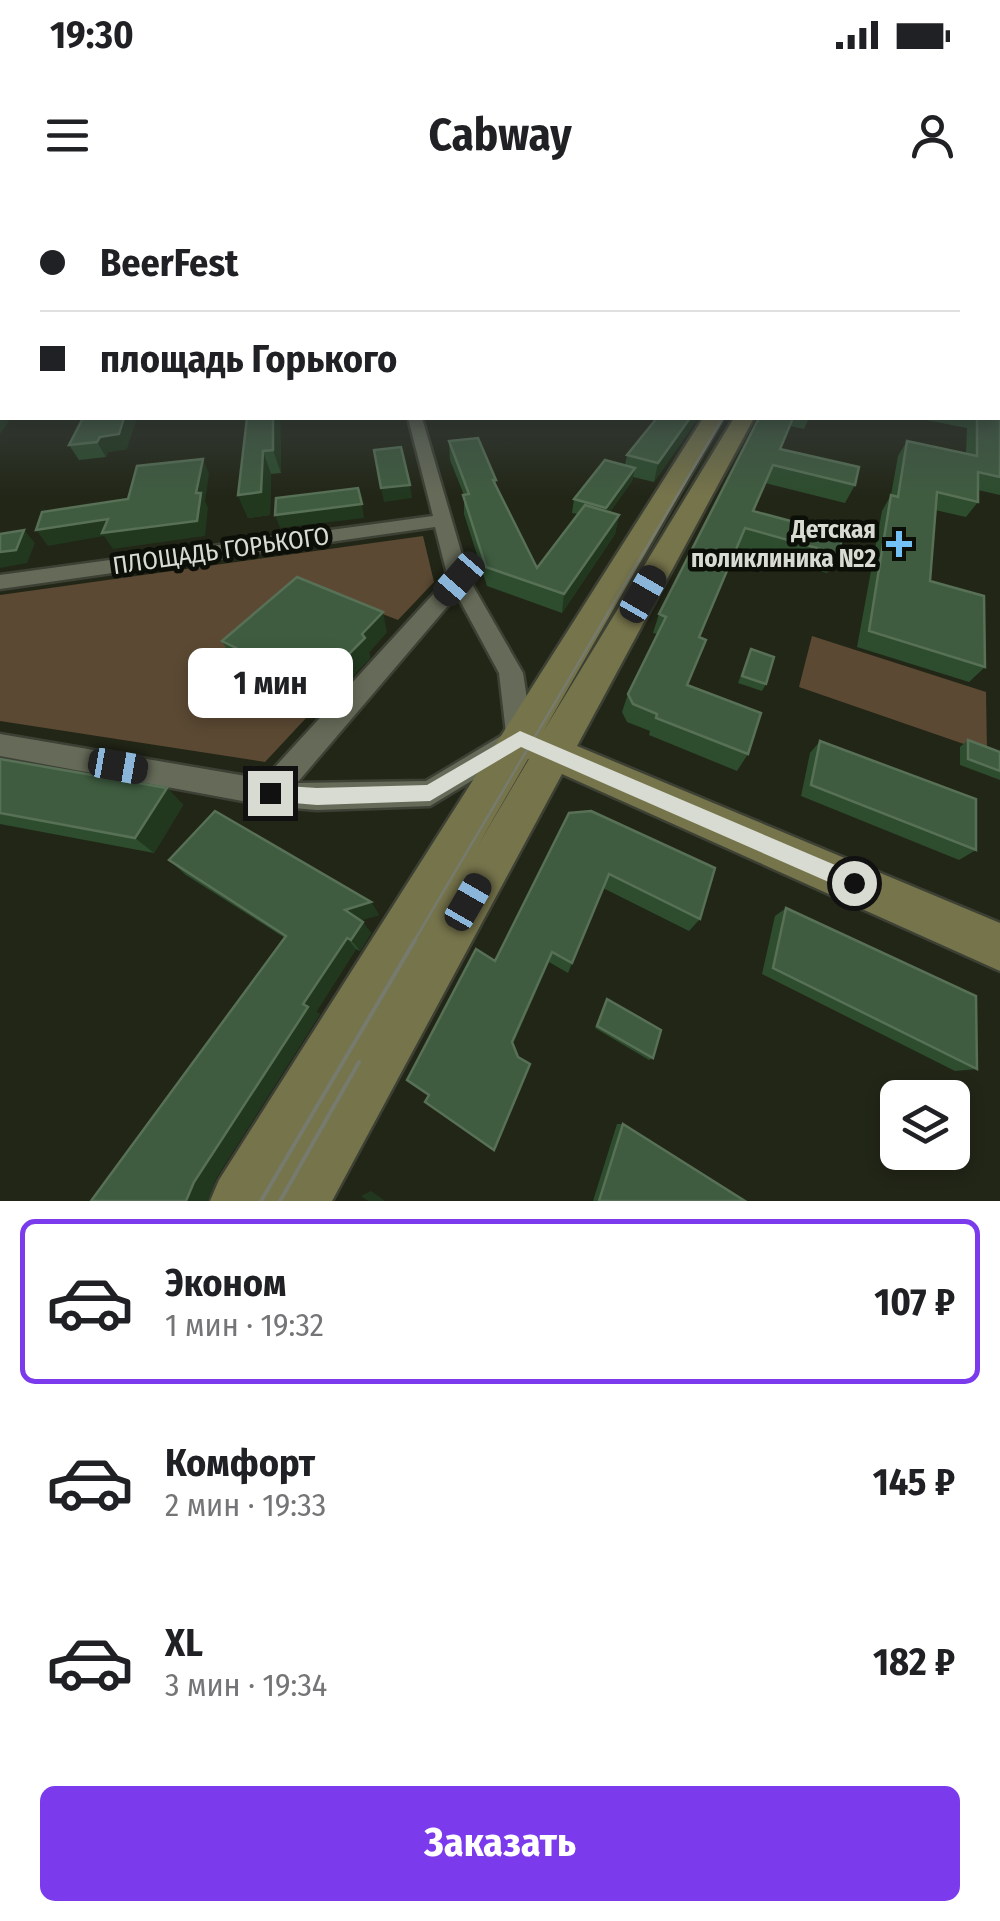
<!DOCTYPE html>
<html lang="ru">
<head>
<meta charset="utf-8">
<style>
	body { margin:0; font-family:"Fira Sans Condensed",sans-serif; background:#f2f2f2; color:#202124; height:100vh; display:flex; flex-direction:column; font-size:38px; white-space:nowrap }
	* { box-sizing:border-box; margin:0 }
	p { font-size:32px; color:#757577 }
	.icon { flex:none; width:55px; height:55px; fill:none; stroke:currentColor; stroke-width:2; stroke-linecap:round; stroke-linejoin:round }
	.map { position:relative; height:1001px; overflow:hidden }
	.drawer { display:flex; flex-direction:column; background:#fff; flex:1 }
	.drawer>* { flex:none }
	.guide { position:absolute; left:0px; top:0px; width:1000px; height:220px; box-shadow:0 5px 15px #0003; display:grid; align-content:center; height:220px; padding:0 40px; background:#fff }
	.buttons { position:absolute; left:880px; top:880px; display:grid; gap:20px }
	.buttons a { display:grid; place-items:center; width:90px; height:90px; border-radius:15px; background:#fff; box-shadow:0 5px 15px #0003; font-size:50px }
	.end { position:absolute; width:45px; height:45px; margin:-22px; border:12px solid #d8dbd1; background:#111; box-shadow:0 0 0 5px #111 }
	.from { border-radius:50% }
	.bubble { position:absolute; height:70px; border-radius:15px; background:#fff; box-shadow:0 5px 15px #0003; font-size:32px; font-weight:700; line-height:70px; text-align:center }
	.car { position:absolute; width:30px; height:60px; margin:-30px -15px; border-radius:12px; box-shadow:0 0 8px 2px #0007; background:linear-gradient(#222 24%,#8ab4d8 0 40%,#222 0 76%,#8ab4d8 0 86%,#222 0) }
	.guide b { display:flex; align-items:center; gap:35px; height:95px; font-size:38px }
	.guide b+b { border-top:2px solid #e0e0e0 }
	.guide i { width:25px; height:25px; background:#202124 }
	ul { padding:18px 0 0; list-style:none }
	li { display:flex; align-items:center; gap:30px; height:165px; margin:0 20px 15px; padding:0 20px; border:5px solid transparent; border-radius:15px }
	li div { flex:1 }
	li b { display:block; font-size:38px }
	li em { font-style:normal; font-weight:700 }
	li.selected { border-color:#7c3aed }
	li>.icon { width:90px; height:90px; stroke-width:1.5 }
	.button { display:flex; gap:20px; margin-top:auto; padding:20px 40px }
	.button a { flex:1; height:115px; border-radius:15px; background:#7c3aed; color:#fff; font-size:40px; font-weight:700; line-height:115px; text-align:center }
	.status { display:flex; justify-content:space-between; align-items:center; height:70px; padding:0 50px; background:#fff; direction:ltr }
	.status svg { height:28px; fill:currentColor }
	header { display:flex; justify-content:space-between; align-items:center; height:130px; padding:0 40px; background:#fff; font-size:45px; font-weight:700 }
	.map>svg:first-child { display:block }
</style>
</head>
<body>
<div class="status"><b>19:30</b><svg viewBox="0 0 49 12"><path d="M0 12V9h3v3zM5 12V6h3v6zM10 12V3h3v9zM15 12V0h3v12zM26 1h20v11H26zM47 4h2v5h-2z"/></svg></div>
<header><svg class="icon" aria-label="menu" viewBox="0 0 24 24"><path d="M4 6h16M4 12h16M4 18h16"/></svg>Cabway<svg class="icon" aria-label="person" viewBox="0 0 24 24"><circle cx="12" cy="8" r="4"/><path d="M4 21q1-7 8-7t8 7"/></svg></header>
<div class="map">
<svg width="1000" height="1001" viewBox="0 0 1000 1001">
	<rect width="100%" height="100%" fill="#222617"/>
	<!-- green -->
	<g fill="#5b4933">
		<path d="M 423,336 L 434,382 L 398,420 L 307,385 L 208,467 L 307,517 L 265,562 L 0,521 L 0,395 Z"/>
		<path d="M 812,436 L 986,492 L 987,552 L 799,487 Z"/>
	</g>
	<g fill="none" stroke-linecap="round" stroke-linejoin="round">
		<defs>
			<path id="street" d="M 408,218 L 422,218 L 469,379 L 523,473 L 533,538 L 529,546 L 430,606 L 317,610 L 270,606 L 0,556 L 0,534 L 264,579 L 448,378 L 435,327 L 0,389 L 0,375 L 433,316 ZM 457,395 L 499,473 L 506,533 L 426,581 L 297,583 Z"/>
			<path id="secondary" d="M 703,218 L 723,218 L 543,532 L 734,218 L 754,218 L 577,546 L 1000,723 L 1000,771 L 562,574 L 332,1001 L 210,1001 L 219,980 ZM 528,559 L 529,559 L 477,647 Z"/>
		</defs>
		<!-- street casing -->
		<use href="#street" stroke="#3d4034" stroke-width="5"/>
		<!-- secondary casing -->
		<use href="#secondary" stroke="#3d4034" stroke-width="5"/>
		<!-- street -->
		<use href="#street" fill="#666b59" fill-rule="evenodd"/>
		<!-- secondary -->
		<use href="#secondary" fill="#76744b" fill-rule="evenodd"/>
		<!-- tram-far1 -->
		<path stroke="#777b6e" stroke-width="2.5" d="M 413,743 L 723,218"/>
		<!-- tram -->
		<g stroke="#777b6e" stroke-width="4">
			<path d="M 261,1001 L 415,740"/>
			<path d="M 280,1001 L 359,862"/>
		</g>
	</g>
	<!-- wall -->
	<g fill="#2d4d2e">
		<path d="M 1000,206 L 1000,295 L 978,290 L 978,302 L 966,317 L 935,310 L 930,381 L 985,467 L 969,482 L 857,447 L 882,311 L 891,295 L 898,256 L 907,241 L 966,253 L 967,228 L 916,218 L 998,218 Z"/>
		<path d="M 83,218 L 127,249 L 108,252 L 106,257 L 79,260 L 69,245 Z"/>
		<path d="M 247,218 L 280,218 L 281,273 L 271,274 L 270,315 L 248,318 L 238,295 Z"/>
		<path d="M 657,218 L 698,218 L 654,282 L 633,277 L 632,281 L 610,312 L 619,315 L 615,334 L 562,413 L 487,386 L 464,314 L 464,295 L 450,260 L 449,241 L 496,280 L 496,286 L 537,368 L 578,314 L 572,313 L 574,299 L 625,265 L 627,255 Z"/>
		<path d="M 759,218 L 809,218 L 804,229 L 790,226 L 780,249 L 855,285 L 845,303 L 765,283 L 753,311 L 838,354 L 827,373 L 738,348 L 699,437 L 687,485 L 748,554 L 737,571 L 649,535 L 650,531 L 627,522 L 622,512 L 628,494 L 658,434 L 653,433 L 659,414 Z"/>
		<path d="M 387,432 L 369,452 L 370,458 L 349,480 L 319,504 L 233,460 L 222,441 Z"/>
		<path d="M 751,449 L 766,484 L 762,491 L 738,483 Z"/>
		<path d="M 968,540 L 1000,552 L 1000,580 L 960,565 L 960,547 Z"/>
		<path d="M 820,541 L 976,650 L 959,660 L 801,596 L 810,553 Z"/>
		<path d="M 0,559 L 167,588 L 183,605 L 154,653 L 0,624 Z"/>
		<path d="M 569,613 L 700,719 L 689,731 L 603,688 L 568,773 L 549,762 L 513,844 L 429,895 Z"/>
		<path d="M 169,660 L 371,702 L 379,715 L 361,720 L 371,733 L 360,751 L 356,749 L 316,812 L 320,814 L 216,978 L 208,1001 L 91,1001 L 285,738 L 186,675 Z"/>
		<path d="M 786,708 L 977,869 L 955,871 L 762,774 L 775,716 Z"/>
		<path d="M 607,799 L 653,858 L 649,860 L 595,828 Z"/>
		<path d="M 617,924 L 623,924 L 745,1001 L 593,1001 Z"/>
	</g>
	<!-- shaded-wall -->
	<g fill="#21371e">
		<path d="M 2,205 L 2,218 L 11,218 L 0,234 L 0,208 Z"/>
		<path d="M 124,218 L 137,218 L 127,249 L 108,252 L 106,257 L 97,242 L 100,237 Z"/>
		<path d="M 273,218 L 280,218 L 281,273 L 273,250 Z"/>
		<path d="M 690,218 L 698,218 L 654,282 L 658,263 Z"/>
		<path d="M 263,251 L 271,274 L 270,315 L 248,318 L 238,295 Z"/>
		<path d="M 203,259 L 209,274 L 205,301 L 208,308 L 205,336 L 113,349 L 104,336 L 48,346 L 36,330 L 196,293 Z"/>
		<path d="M 635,268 L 632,281 L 603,322 L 606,308 Z"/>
		<path d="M 410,285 L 412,298 L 384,302 L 381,288 Z"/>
		<path d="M 362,304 L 364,318 L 280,328 L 275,315 Z"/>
		<path d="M 619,315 L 615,334 L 562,413 L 564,394 Z"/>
		<path d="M 24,330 L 35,343 L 27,363 L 0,368 L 0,352 Z"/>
		<path d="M 383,412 L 387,432 L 369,452 L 370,458 L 349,480 L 319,504 L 311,485 Z"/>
		<path d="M 167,588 L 183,605 L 154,653 L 135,638 Z"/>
		<path d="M 371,702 L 379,715 L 353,723 L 345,710 Z"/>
		<path d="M 363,722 L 371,733 L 360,751 L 351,740 Z"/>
		<path d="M 347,738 L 356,749 L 316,812 L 303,804 Z"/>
		<path d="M 552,752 L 549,762 L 511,848 L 512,842 Z"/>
		<path d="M 308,807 L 320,814 L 216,978 L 208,1001 L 186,1001 L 194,982 Z"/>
		<path d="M 371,991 L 385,1001 L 368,1001 L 361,996 Z"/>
	</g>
	<!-- building -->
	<g fill="#3f5c40" stroke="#577056" stroke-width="2.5">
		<path d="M 2,173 L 2,205 L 0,208 L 0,176 Z"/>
		<path d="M 998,205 L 1000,206 L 1000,277 L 978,272 L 978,302 L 937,292 L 930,381 L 984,396 L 985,467 L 869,431 L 891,295 L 898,297 L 907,241 L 977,256 L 977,218 L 998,218 Z"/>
		<path d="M 83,218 L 124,218 L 119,234 L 100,237 L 97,242 L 69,245 Z"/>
		<path d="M 247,218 L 273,218 L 273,250 L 263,251 L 261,292 L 238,295 Z"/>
		<path d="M 657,218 L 690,218 L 658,263 L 627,255 Z"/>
		<path d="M 759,218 L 793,218 L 780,249 L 859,267 L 855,285 L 773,265 L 753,311 L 843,335 L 838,354 L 745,328 L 699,437 L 706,440 L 687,485 L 761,513 L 748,554 L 656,518 L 657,514 L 633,504 L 628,494 L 666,417 L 659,414 Z"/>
		<path d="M 478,238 L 496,280 L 493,280 L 537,368 L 585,305 L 619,315 L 564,394 L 486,367 L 463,295 L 469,294 L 449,241 Z"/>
		<path d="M 401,247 L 410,285 L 381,288 L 374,250 Z"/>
		<path d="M 203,259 L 196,293 L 201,293 L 197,321 L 102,333 L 108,319 L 36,330 L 42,312 L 128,299 L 137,266 Z"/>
		<path d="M 605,260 L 635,268 L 606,308 L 574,299 Z"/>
		<path d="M 358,288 L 362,304 L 275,315 L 276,298 Z"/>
		<path d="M 24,330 L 16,350 L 0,352 L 0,334 Z"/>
		<path d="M 297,377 L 383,412 L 362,434 L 365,438 L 342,461 L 311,485 L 222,441 Z"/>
		<path d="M 751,449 L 774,457 L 766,484 L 742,476 Z"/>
		<path d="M 968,540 L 1000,552 L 1000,571 L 968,559 Z"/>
		<path d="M 820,541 L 976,599 L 976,650 L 811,585 Z"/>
		<path d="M 0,559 L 167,588 L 135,638 L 0,613 Z"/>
		<path d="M 215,611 L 371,702 L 345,710 L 363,722 L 351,740 L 347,738 L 303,804 L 308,807 L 194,982 L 186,1001 L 91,1001 L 286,736 L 169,660 Z"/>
		<path d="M 591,611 L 715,668 L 700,719 L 609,674 L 572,763 L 552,752 L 512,842 L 518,857 L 530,864 L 494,950 L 425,902 L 429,895 L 407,880 L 476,749 L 495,761 L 569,613 Z"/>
		<path d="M 786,708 L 976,796 L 977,869 L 773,768 Z"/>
		<path d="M 607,799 L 661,830 L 653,858 L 597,826 Z"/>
		<path d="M 623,924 L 745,1001 L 599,1001 Z"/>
	</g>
	<!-- sky -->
	<linearGradient id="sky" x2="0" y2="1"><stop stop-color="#13150d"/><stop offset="0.53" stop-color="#3e4747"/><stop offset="1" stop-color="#3e4747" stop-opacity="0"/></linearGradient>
	<rect width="1000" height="296" fill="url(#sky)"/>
	<!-- route -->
	<path fill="#d8dbd1" d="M 520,531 L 861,676 L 864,683 L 861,690 L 847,690 L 521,547 L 430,601 L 317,605 L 270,601 L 261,593 L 270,585 L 317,588 L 427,585 Z"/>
	<!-- markers -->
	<path fill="#73c1f5" stroke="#0c0e08" stroke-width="4" d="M894 329h10v10h10v10h-10v10h-10v-10h-10v-10h10z"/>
	<g text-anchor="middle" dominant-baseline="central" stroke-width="9" stroke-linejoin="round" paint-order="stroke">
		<!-- far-poi labels -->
		<g font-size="25" font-weight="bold" fill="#d8dbd1" stroke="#0c0e08" text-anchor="end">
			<text x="876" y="330">Детская<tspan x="876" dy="29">поликлиника №2</tspan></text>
		</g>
		<!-- far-street labels -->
		<g font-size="25" fill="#d8dbd1" stroke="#0c0e08">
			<text transform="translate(221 351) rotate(-8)">ПЛОЩАДЬ ГОРЬКОГО</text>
		</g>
	</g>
</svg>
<div class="buttons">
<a><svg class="icon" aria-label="layers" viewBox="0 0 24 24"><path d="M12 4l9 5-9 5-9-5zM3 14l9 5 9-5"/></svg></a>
</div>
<i class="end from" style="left:854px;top:683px"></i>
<i class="end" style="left:270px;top:593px"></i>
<div class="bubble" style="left:188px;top:448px;width:165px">1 мин</div>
<i class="car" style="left:459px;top:379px;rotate:221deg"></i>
<i class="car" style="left:643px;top:394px;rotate:30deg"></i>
<i class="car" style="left:118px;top:566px;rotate:100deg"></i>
<i class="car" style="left:468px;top:702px;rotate:30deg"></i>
<div class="guide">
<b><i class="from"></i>BeerFest</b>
<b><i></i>площадь Горького</b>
</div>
</div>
<section class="drawer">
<ul>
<li class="selected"><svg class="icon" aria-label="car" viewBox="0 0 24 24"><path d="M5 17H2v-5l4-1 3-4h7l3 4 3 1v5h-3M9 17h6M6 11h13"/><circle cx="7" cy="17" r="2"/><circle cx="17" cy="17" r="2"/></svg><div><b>Эконом</b><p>1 мин · 19:32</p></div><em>107 ₽</em></li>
<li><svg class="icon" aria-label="car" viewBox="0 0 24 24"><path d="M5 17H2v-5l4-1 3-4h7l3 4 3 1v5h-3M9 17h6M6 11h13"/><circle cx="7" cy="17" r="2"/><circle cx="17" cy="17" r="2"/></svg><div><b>Комфорт</b><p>2 мин · 19:33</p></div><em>145 ₽</em></li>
<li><svg class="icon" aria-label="car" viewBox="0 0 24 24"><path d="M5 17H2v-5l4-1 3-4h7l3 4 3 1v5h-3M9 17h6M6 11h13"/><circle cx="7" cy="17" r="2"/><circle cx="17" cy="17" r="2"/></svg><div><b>XL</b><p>3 мин · 19:34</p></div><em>182 ₽</em></li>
</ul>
<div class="button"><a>Заказать</a></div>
</section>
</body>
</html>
